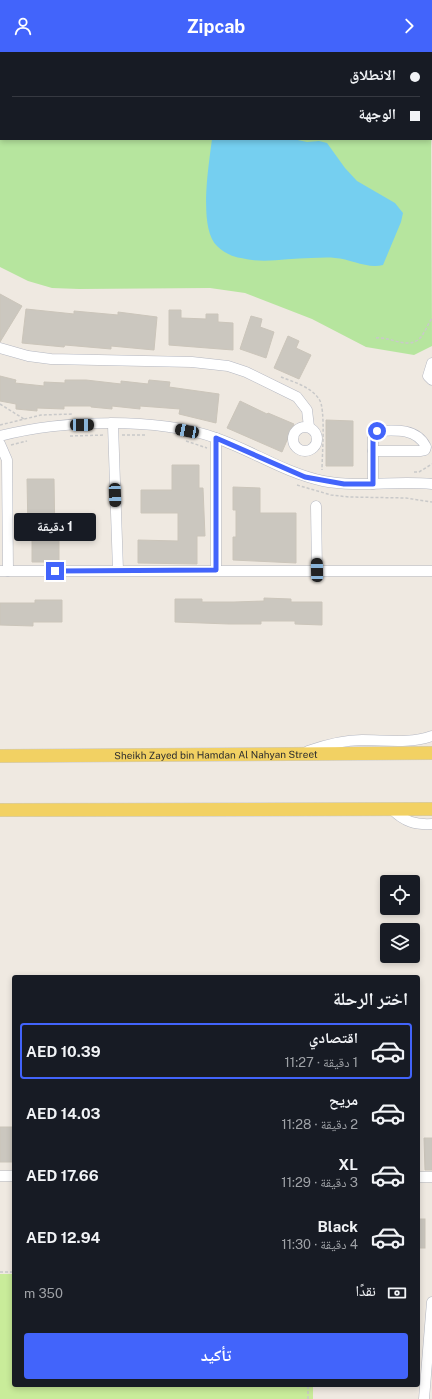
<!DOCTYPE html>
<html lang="ar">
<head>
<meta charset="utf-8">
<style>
	body { margin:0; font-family:"Public Sans","Noto Naskh Arabic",sans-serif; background:#242831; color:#f1f3f6; direction:rtl; height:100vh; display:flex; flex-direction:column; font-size:15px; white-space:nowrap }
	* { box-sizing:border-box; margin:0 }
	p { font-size:13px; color:#9ea1a6 }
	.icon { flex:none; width:22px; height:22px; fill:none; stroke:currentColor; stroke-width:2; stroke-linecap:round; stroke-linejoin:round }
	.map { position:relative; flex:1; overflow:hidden; direction:ltr }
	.panel { position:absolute; left:12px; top:923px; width:408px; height:412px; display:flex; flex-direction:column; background:#171b24; border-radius:4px; box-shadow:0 2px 6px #0003; direction:rtl }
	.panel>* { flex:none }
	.top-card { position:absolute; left:0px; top:0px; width:432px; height:88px; box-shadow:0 2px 6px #0003; direction:rtl; display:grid; align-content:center; height:88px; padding:0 12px; background:#171b24 }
	.buttons { position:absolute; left:380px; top:823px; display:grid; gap:8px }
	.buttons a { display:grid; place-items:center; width:40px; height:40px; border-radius:4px; background:#171b24; box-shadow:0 2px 6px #0003; font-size:20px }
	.end { position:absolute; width:18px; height:18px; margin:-9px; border:5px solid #4264fb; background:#fff; box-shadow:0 0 0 2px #fff }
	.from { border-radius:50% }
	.bubble { position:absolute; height:28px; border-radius:4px; background:#171b24; box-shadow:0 2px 6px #0003; font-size:13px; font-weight:700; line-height:28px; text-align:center; direction:rtl }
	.car { position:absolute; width:12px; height:24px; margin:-12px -6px; border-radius:5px; box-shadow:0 0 3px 1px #0007; background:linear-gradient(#222 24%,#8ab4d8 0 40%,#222 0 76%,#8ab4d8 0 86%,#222 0) }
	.top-card b { display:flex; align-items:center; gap:14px; height:38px; font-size:15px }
	.top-card b+b { border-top:1px solid #363941 }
	.top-card i { width:10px; height:10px; background:#f1f3f6 }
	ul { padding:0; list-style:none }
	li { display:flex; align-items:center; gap:12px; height:56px; margin:0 8px 6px; padding:0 4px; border:2px solid transparent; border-radius:4px }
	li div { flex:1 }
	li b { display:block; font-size:15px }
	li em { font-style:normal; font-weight:700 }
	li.active { border-color:#4264fb }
	li>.icon { width:36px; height:36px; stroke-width:1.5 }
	h2 { padding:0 12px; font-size:18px; line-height:48px }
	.pay { display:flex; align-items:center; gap:10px; height:44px; padding:0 12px; font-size:15px }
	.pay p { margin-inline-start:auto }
	.cta { display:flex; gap:8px; margin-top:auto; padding:8px 12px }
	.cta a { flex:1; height:46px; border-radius:4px; background:#4264fb; color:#fff; font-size:16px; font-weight:700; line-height:46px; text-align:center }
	header { display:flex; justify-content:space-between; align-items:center; height:52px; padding:0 12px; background:#4264fb; color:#fff; font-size:18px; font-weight:700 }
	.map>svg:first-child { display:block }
</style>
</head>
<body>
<header><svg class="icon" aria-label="forward" viewBox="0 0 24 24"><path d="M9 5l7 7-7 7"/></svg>Zipcab<svg class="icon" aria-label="person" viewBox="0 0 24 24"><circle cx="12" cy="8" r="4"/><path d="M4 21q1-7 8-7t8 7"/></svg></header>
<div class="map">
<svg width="432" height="1347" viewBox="0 0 432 1347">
	<rect width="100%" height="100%" fill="#efe9e1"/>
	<!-- green -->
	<path fill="#b6e59e" d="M 0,0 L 11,1 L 1,1 L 1,87 L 431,87 L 431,59 L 432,294 L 414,303 L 366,295 L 312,267 L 245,241 L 210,236 L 79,237 L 52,236 L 28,229 L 0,215 Z"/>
	<!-- pitch -->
	<path fill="#c9ec9a" d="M 0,1222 L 14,1222 L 14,1333 L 313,1333 L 313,1347 L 0,1347 Z"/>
	<!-- water -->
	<path fill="#75cff0" d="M 212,87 L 293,87 L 307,90 L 319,89 L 327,91 L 345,116 L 357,129 L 395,151 L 403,161 L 401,170 L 383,213 C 367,217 351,207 335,206 C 327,205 319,206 311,206 C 287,206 264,212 241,206 C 232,205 223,200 217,194 C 198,176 209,112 212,87 Z"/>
	<!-- building -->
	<g fill="#cbc7bf" stroke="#cbc5ba">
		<path d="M 0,242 L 22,254 L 0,290 Z"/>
		<path d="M 26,257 L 74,262 L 74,259 L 118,263 L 118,260 L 157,265 L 154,298 L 111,294 L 111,297 L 65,293 L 64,295 L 22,291 Z"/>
		<path d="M 169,258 L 181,258 L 181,266 L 206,267 L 206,262 L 218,262 L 218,270 L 233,271 L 233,298 L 169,293 Z"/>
		<path d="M 251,264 L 262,267 L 260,275 L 274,280 L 266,306 L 240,297 Z"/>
		<path d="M 288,284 L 299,289 L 296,296 L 311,303 L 299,327 L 274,316 Z"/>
		<path d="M 0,324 L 16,328 L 15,331 L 44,334 L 44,330 L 65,331 L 65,328 L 86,328 L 121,332 L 121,329 L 148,332 L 149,328 L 170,330 L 169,335 L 219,342 L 216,371 L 179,362 L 180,357 L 140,354 L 140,357 L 112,354 L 112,357 L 91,355 L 91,354 L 64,354 L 64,357 L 37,356 L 37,359 L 16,357 L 16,352 L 0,349 Z"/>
		<path d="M 240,349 L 267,362 L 268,361 L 294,372 L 282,400 L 227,376 Z"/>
		<path d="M 326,368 L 353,369 L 353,414 L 326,414 Z"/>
		<path d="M 172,413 L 199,413 L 199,436 L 203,436 L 205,484 L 197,484 L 197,512 L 138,511 L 138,488 L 178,489 L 178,461 L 141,461 L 141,438 L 172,438 Z"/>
		<path d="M 27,427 L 54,427 L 55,488 L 59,488 L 59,510 L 32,510 L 32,477 L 28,477 Z"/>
		<path d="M 233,435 L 260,436 L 260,461 L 296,461 L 296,511 L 233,508 L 233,485 L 236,485 L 236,458 L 233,458 Z"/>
		<path d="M 264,546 L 291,547 L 291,550 L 322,550 L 322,573 L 295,572 L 295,569 L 261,569 L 261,572 L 229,572 L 175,570 L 175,547 L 202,547 L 202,550 L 234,550 L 264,549 Z"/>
		<path d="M 35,548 L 62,548 L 62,570 L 33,570 L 33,574 L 0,573 L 0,551 L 35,551 Z"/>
		<rect x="0" y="1075" width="14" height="35"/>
		<path d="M 424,1086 L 432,1086 L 432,1118 L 425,1118 Z"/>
		<rect x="418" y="1167" width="7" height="29"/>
	</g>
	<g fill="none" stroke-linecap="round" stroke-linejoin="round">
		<defs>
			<g id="minor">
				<path d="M 155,0 L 157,1"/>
				<path d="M 0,296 L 28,304 L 51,307 L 192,310 L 228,314 L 246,320 L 297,345 L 307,358 L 309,375"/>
				<path d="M 432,311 L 428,324 L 432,328"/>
				<path d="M 113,373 L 118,518"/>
				<circle cx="305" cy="387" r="12"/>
				<path d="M 377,379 C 395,378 417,376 426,395 L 425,398 L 420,399 L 373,399 L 373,383 Z"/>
				<path d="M 0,384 C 62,368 155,365 216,386 C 253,399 285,421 323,429 C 359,436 396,428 432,432"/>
				<path d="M 216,386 L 216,518"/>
				<path d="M 0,392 L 7,408 L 8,519"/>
				<path d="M 373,432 L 373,399"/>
				<path d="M 316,454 L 317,518"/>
				<path d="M 0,519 L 432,519"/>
				<path d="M 308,699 C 325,693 343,688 362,688 C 385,688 410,692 432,684"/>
				<path d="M 392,757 C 404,770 416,773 432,772"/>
				<path d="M 0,1124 L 14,1124"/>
				<path d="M 418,1125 L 432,1125"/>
				<path d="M 424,1347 L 432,1250"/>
			</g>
			<g id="major">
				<path id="s1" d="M 0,704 L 432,701"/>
				<path d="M 0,758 L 432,757"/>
			</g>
		</defs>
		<!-- minor casing -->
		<use href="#minor" stroke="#b4b7c1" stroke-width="11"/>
		<!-- major casing -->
		<use href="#major" stroke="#c9c9c9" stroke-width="14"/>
		<!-- path -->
		<g stroke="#c9c9c9" stroke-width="1.5" stroke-dasharray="3 2" stroke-linecap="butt">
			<path d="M 400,0 L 401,1"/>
			<path d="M 392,1 L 393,0"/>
			<path d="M 431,76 L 432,78"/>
			<path d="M 376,286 C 390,284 409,299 421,285 C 425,280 428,272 432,266"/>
			<path d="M 281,325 C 294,330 311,335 319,347 C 326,356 322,404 322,418"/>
			<path d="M 0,352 L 24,367"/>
			<path d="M 0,373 L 41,363 L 73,362"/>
			<path d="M 122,383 L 145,383"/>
			<path d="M 70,384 L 105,383"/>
			<path d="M 186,389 L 207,396"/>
			<path d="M 11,393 L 27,389"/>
			<path d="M 414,420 L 419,420 L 432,412"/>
			<path d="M 297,433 L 331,443 L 349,445 L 406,446 L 432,450"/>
			<path d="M 0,1220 L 14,1220"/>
			<path d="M 308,1347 L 308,1333"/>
		</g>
		<!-- minor -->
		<use href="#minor" stroke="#fff" stroke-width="10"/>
		<!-- major -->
		<use href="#major" stroke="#f2d163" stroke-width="13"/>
	</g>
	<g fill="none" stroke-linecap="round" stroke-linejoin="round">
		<!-- route -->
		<path stroke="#4264fb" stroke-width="5" d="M 55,519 L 216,518 L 216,386 L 305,425 L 344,432 L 373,432 L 373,383 L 377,379"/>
	</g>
	<g text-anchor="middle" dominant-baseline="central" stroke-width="4" stroke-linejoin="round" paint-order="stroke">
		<!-- street labels -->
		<g font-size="10" fill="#2e2e2e" stroke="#fff">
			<text stroke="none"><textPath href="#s1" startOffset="216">Sheikh Zayed bin Hamdan Al Nahyan Street</textPath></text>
		</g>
	</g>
</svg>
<div class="buttons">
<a><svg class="icon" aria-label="locate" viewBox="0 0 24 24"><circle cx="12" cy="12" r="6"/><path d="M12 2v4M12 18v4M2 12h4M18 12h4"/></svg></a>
<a><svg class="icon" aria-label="layers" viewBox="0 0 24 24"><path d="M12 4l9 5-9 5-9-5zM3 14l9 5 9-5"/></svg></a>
</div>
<i class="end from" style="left:377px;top:379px"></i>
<i class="end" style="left:55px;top:519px"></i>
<div class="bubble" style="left:14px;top:461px;width:82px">1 دقيقة</div>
<i class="car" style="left:82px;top:373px;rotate:90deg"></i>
<i class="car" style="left:187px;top:379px;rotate:281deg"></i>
<i class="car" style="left:115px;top:443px;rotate:178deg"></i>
<i class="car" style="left:317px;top:518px;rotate:359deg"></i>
<div class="top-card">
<b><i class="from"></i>الانطلاق</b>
<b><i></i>الوجهة</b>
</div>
<section class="panel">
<h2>اختر الرحلة</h2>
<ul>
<li class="active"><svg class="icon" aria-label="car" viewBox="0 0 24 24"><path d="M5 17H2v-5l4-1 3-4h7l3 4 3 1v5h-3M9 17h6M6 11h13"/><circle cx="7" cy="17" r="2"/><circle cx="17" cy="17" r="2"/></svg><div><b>اقتصادي</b><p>1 دقيقة · 11:27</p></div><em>AED 10.39</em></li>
<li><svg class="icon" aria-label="car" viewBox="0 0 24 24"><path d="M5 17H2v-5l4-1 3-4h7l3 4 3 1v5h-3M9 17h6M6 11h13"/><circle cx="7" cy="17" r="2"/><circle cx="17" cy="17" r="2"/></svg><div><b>مريح</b><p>2 دقيقة · 11:28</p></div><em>AED 14.03</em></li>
<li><svg class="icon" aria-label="car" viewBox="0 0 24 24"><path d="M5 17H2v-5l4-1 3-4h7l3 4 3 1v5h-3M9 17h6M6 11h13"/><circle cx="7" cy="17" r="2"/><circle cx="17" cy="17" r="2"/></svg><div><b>XL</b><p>3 دقيقة · 11:29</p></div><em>AED 17.66</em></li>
<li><svg class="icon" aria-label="car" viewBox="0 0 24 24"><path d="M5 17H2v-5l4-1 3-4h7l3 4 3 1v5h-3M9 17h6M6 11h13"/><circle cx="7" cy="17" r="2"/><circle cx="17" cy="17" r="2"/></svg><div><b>Black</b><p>4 دقيقة · 11:30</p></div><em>AED 12.94</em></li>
</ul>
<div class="pay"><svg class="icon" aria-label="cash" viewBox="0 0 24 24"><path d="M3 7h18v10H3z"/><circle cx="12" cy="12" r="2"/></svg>نقدًا<p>350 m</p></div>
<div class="cta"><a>تأكيد</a></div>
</section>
</div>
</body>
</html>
